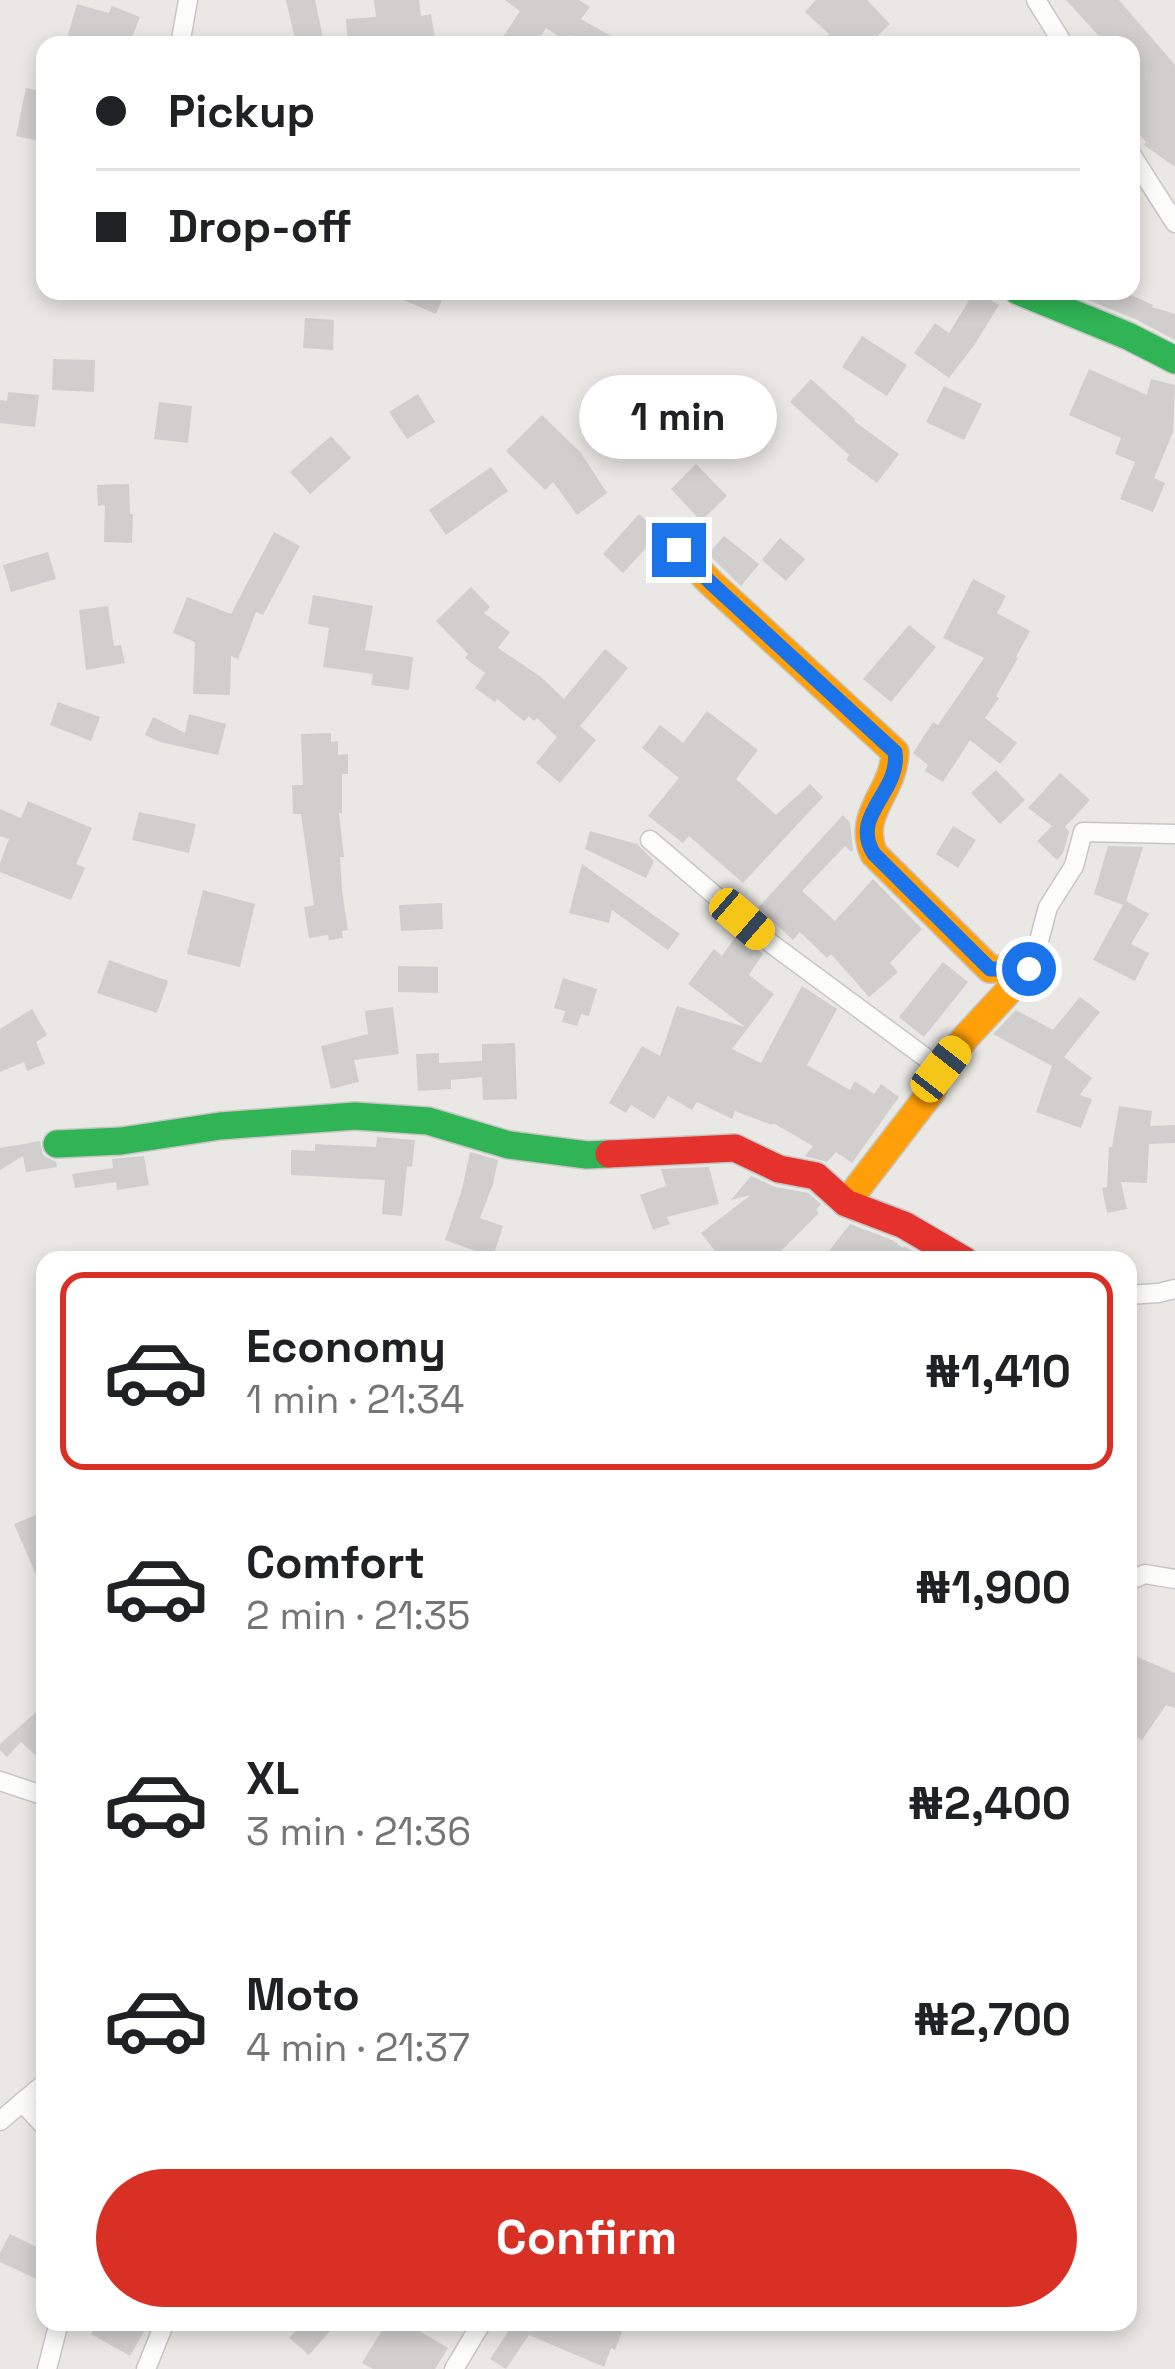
<!DOCTYPE html>
<html lang="en">
<head>
<meta charset="utf-8">
<style>
	body { margin:0; font-family:"Space Grotesk",sans-serif; background:#f6f6f6; color:#202124; height:100vh; display:flex; flex-direction:column; font-size:45px; white-space:nowrap }
	* { box-sizing:border-box; margin:0 }
	p { font-size:39px; color:#757577 }
	.icon { flex:none; width:66px; height:66px; fill:none; stroke:currentColor; stroke-width:2; stroke-linecap:round; stroke-linejoin:round }
	.map { position:relative; flex:1; overflow:hidden }
	.side { position:absolute; left:36px; top:1251px; width:1101px; height:1080px; display:flex; flex-direction:column; background:#fff; border-radius:24px; box-shadow:0 6px 18px #0003 }
	.side>* { flex:none }
	.banner { position:absolute; left:36px; top:36px; width:1104px; height:264px; border-radius:24px; box-shadow:0 6px 18px #0003; display:grid; align-content:center; height:264px; padding:0 60px; background:#fff }
	.end { position:absolute; width:54px; height:54px; margin:-27px; border:15px solid #1a73e8; background:#fff; box-shadow:0 0 0 6px #fff }
	.from { border-radius:50% }
	.bubble { position:absolute; height:84px; border-radius:42px; background:#fff; box-shadow:0 6px 18px #0003; font-size:39px; font-weight:700; line-height:84px; text-align:center }
	.car { position:absolute; width:36px; height:72px; margin:-36px -18px; border-radius:15px; box-shadow:0 0 9px 3px #0007; background:linear-gradient(#f5c518 24%,#345 0 40%,#f5c518 0 76%,#345 0 86%,#f5c518 0) }
	.banner b { display:flex; align-items:center; gap:42px; height:114px; font-size:45px }
	.banner b+b { border-top:3px solid #e0e0e0 }
	.banner i { width:30px; height:30px; background:#202124 }
	ul { padding:21px 0 0; list-style:none }
	li { display:flex; align-items:center; gap:36px; height:198px; margin:0 24px 18px; padding:0 36px; border:6px solid transparent; border-radius:24px }
	li div { flex:1 }
	li b { display:block; font-size:45px }
	li em { font-style:normal; font-weight:700 }
	li.active { border-color:#d93025 }
	li>.icon { width:108px; height:108px; stroke-width:1.5 }
	.action { display:flex; gap:24px; margin-top:auto; padding:24px 60px }
	.action a { flex:1; height:138px; border-radius:72px; background:#d93025; color:#fff; font-size:48px; font-weight:700; line-height:138px; text-align:center }
	.map>svg:first-child { display:block }
</style>
</head>
<body>
<div class="map">
<svg width="1175" height="2369" viewBox="0 0 1175 2369">
	<rect width="100%" height="100%" fill="#eae8e4"/>
	<!-- building -->
	<g fill="#d1cfcd">
		<path d="M 286,0 L 315,0 L 323,38 L 296,44 Z"/>
		<path d="M 374,0 L 419,0 L 421,16 L 431,14 L 436,45 L 348,45 L 346,19 L 376,17 Z"/>
		<path d="M 505,0 L 579,0 L 590,7 L 581,19 L 627,45 L 587,45 L 570,35 L 566,41 L 546,28 L 535,45 L 498,45 L 520,11 Z"/>
		<path d="M 816,0 L 867,0 L 890,24 L 868,45 L 819,45 L 829,34 L 805,12 Z"/>
		<path d="M 1066,0 L 1119,0 L 1175,65 L 1175,167 L 1144,145 L 1146,142 L 1131,125 L 1131,45 L 1107,45 Z"/>
		<path d="M 77,4 L 109,13 L 112,6 L 140,17 L 129,45 L 65,45 Z"/>
		<path d="M 26,88 L 45,92 L 45,114 L 39,141 L 16,136 Z"/>
		<path d="M 382,291 L 446,291 L 436,314 Z"/>
		<path d="M 975,291 L 999,305 L 975,344 L 949,378 L 914,353 L 935,323 L 949,333 Z"/>
		<path d="M 1066,291 L 1122,291 L 1153,305 L 1152,307 L 1175,314 L 1175,340 L 1135,319 Z"/>
		<path d="M 305,318 L 334,320 L 333,350 L 303,348 Z"/>
		<path d="M 862,336 L 907,365 L 887,396 L 842,367 Z"/>
		<path d="M 53,359 L 95,360 L 94,392 L 52,390 Z"/>
		<path d="M 1089,369 L 1147,395 L 1151,379 L 1175,385 L 1173,432 L 1154,478 L 1165,483 L 1153,512 L 1120,499 L 1135,462 L 1115,454 L 1121,438 L 1069,415 Z"/>
		<path d="M 811,379 L 855,419 L 854,421 L 899,454 L 877,483 L 846,460 L 849,455 L 790,402 Z"/>
		<path d="M 944,386 L 982,404 L 964,440 L 926,422 Z"/>
		<path d="M 8,392 L 39,395 L 35,427 L 0,423 L 0,400 L 7,401 Z"/>
		<path d="M 418,394 L 435,422 L 407,439 L 389,412 Z"/>
		<path d="M 159,402 L 192,406 L 188,443 L 154,439 Z"/>
		<path d="M 542,415 L 581,453 L 607,493 L 577,515 L 553,482 L 545,490 L 506,451 Z"/>
		<path d="M 331,436 L 351,458 L 310,494 L 290,472 Z"/>
		<path d="M 696,464 L 727,496 L 701,521 L 671,489 Z"/>
		<path d="M 491,467 L 508,491 L 446,535 L 429,510 Z"/>
		<path d="M 129,484 L 130,514 L 133,514 L 132,543 L 104,542 L 105,505 L 98,506 L 97,485 Z"/>
		<path d="M 639,514 L 660,533 L 623,573 L 603,554 Z"/>
		<path d="M 274,532 L 300,546 L 263,615 L 256,612 L 238,659 L 231,656 L 230,695 L 193,694 L 195,642 L 173,633 L 187,597 L 231,614 Z"/>
		<path d="M 724,536 L 759,564 L 741,586 L 708,554 Z"/>
		<path d="M 780,538 L 805,559 L 786,581 L 762,560 Z"/>
		<path d="M 48,552 L 56,579 L 11,592 L 3,565 Z"/>
		<path d="M 973,579 L 1006,596 L 997,613 L 1030,631 L 1016,657 L 1018,658 L 996,696 L 999,698 L 985,718 L 1017,743 L 1000,764 L 970,740 L 943,782 L 925,771 L 928,765 L 913,753 L 933,722 L 938,725 L 984,658 L 943,638 Z"/>
		<path d="M 471,587 L 490,607 L 484,613 L 510,632 L 498,648 L 541,677 L 564,699 L 605,649 L 628,668 L 580,726 L 596,740 L 560,783 L 536,763 L 557,737 L 537,718 L 534,721 L 529,716 L 524,721 L 497,699 L 495,702 L 475,688 L 485,673 L 465,658 L 468,654 L 436,621 Z"/>
		<path d="M 313,595 L 373,606 L 365,650 L 413,657 L 409,690 L 371,685 L 373,674 L 323,667 L 329,628 L 308,624 Z"/>
		<path d="M 108,606 L 114,646 L 121,645 L 125,663 L 86,670 L 79,610 Z"/>
		<path d="M 909,625 L 936,647 L 891,702 L 863,679 Z"/>
		<path d="M 58,702 L 100,717 L 91,741 L 50,725 Z"/>
		<path d="M 707,711 L 758,750 L 736,779 L 776,815 L 810,784 L 823,797 L 743,883 L 689,836 L 683,843 L 648,816 L 679,778 L 642,748 L 660,725 L 683,743 Z"/>
		<path d="M 189,714 L 226,724 L 218,755 L 160,742 L 145,735 L 153,717 L 185,733 Z"/>
		<path d="M 331,733 L 331,742 L 338,741 L 338,755 L 348,754 L 348,774 L 342,774 L 342,813 L 339,813 L 344,857 L 340,857 L 342,891 L 348,930 L 342,931 L 343,938 L 329,940 L 328,935 L 309,938 L 304,907 L 314,905 L 301,814 L 293,814 L 292,785 L 303,785 L 301,734 Z"/>
		<path d="M 996,770 L 1025,800 L 1000,824 L 971,793 Z"/>
		<path d="M 1060,773 L 1090,800 L 1065,827 L 1069,832 L 1063,853 L 1057,860 L 1037,841 L 1052,826 L 1028,808 Z"/>
		<path d="M 28,801 L 92,828 L 76,864 L 85,868 L 71,900 L 0,872 L 0,863 L 9,839 L 0,836 L 0,809 L 21,818 Z"/>
		<path d="M 139,812 L 196,824 L 189,853 L 132,840 Z"/>
		<path d="M 843,815 L 850,823 L 853,850 L 851,852 L 845,846 L 802,891 L 835,921 L 873,879 L 922,929 L 890,963 L 898,972 L 869,997 L 831,954 L 827,958 L 800,932 L 793,940 L 758,908 Z"/>
		<path d="M 953,826 L 976,840 L 958,868 L 936,854 Z"/>
		<path d="M 590,831 L 637,844 L 654,861 L 646,878 L 585,849 Z"/>
		<path d="M 1108,846 L 1143,847 L 1126,901 L 1149,914 L 1131,944 L 1149,953 L 1135,981 L 1093,960 L 1123,905 L 1094,894 Z"/>
		<path d="M 582,864 L 680,934 L 668,950 L 612,910 L 609,923 L 569,913 Z"/>
		<path d="M 203,890 L 255,904 L 240,967 L 187,954 Z"/>
		<path d="M 442,903 L 443,929 L 401,931 L 399,905 Z"/>
		<path d="M 738,933 L 763,954 L 749,975 L 774,994 L 732,1049 L 761,1063 L 802,986 L 837,1009 L 807,1065 L 850,1090 L 855,1081 L 874,1094 L 881,1084 L 899,1097 L 852,1163 L 836,1152 L 827,1162 L 805,1156 L 813,1146 L 773,1123 L 772,1125 L 735,1111 L 732,1119 L 697,1102 L 692,1110 L 668,1096 L 654,1119 L 631,1105 L 626,1113 L 609,1103 L 642,1046 L 660,1056 L 677,1006 L 745,1027 L 688,984 L 714,949 L 722,956 Z"/>
		<path d="M 109,960 L 168,981 L 157,1013 L 97,993 Z"/>
		<path d="M 943,962 L 968,982 L 924,1037 L 899,1017 Z"/>
		<path d="M 398,966 L 438,967 L 438,993 L 398,992 Z"/>
		<path d="M 563,978 L 597,989 L 589,1016 L 581,1014 L 577,1026 L 562,1022 L 565,1011 L 554,1008 Z"/>
		<path d="M 1080,997 L 1100,1012 L 1064,1057 L 1092,1078 L 1080,1095 L 1092,1099 L 1081,1128 L 1036,1112 L 1052,1066 L 993,1034 L 1016,1010 L 1053,1030 Z"/>
		<path d="M 393,1007 L 399,1054 L 354,1060 L 359,1082 L 331,1089 L 321,1046 L 368,1034 L 365,1011 Z"/>
		<path d="M 32,1009 L 47,1035 L 36,1042 L 45,1064 L 27,1071 L 24,1062 L 0,1072 L 0,1029 Z"/>
		<path d="M 515,1043 L 517,1099 L 483,1100 L 482,1077 L 451,1080 L 451,1089 L 418,1091 L 416,1054 L 439,1053 L 439,1063 L 482,1061 L 482,1044 Z"/>
		<path d="M 1119,1106 L 1152,1111 L 1150,1126 L 1175,1125 L 1175,1143 L 1149,1144 L 1147,1183 L 1121,1182 L 1127,1209 L 1107,1213 L 1102,1188 L 1107,1187 L 1109,1147 L 1112,1147 Z"/>
		<path d="M 377,1137 L 415,1140 L 412,1167 L 407,1166 L 402,1216 L 382,1214 L 385,1180 L 291,1175 L 291,1150 L 315,1151 L 315,1144 L 376,1147 Z"/>
		<path d="M 40,1141 L 43,1155 L 56,1162 L 57,1167 L 26,1172 L 23,1156 L 0,1170 L 0,1148 Z"/>
		<path d="M 470,1152 L 498,1160 L 493,1184 L 480,1218 L 503,1226 L 493,1257 L 445,1240 L 462,1189 Z"/>
		<path d="M 144,1156 L 149,1185 L 117,1190 L 116,1182 L 75,1188 L 72,1174 L 113,1168 L 112,1159 Z"/>
		<path d="M 709,1167 L 719,1204 L 667,1217 L 670,1224 L 653,1230 L 640,1195 L 666,1186 L 661,1169 Z"/>
		<path d="M 751,1176 L 775,1187 L 808,1193 L 821,1204 L 816,1210 L 819,1213 L 772,1260 L 722,1260 L 701,1233 L 751,1195 L 731,1200 Z"/>
		<path d="M 850,1224 L 892,1240 L 903,1248 L 904,1246 L 919,1255 L 918,1260 L 822,1260 Z"/>
		<path d="M 38,1514 L 45,1530 L 45,1595 L 14,1524 Z"/>
		<path d="M 1128,1653 L 1175,1673 L 1175,1708 L 1166,1705 L 1142,1740 L 1128,1731 Z"/>
		<path d="M 45,1704 L 45,1764 L 21,1742 L 7,1757 L 0,1750 L 0,1744 Z"/>
		<path d="M 10,2234 L 45,2251 L 45,2283 L 0,2262 L 0,2253 Z"/>
		<path d="M 98,2322 L 135,2322 L 146,2328 L 130,2356 L 91,2334 Z"/>
		<path d="M 303,2322 L 338,2322 L 309,2355 L 289,2338 Z"/>
		<path d="M 387,2322 L 404,2322 L 448,2348 L 435,2369 L 373,2369 L 362,2363 Z"/>
		<path d="M 498,2322 L 626,2322 L 615,2350 L 611,2348 L 604,2367 L 529,2335 L 506,2369 L 490,2359 L 511,2327 Z"/>
	</g>
	<g fill="none" stroke-linecap="round" stroke-linejoin="round">
		<defs>
			<g id="street">
				<path d="M 1036,0 L 1064,45"/>
				<path d="M 180,45 L 188,0"/>
				<path d="M 1131,154 L 1175,223"/>
				<path d="M 650,840 L 773,945 L 941,1069"/>
				<path d="M 1008,963 L 1036,952 L 1048,907 L 1074,866 L 1083,832 L 1175,834"/>
				<path d="M 1128,1295 L 1158,1293 L 1175,1289"/>
				<path d="M 1128,1581 L 1145,1574 L 1175,1579"/>
				<path d="M 0,1781 L 45,1796"/>
				<path d="M 22,2102 L 45,2127"/>
				<path d="M 0,2121 L 45,2083"/>
				<path d="M 47,2369 L 59,2322"/>
				<path d="M 146,2369 L 165,2322"/>
				<path d="M 454,2369 L 482,2322"/>
			</g>
			<g id="fast">
				<path d="M 1018,291 L 1128,336 L 1175,360"/>
				<path d="M 57,1144 L 121,1141 L 220,1126 L 355,1116 L 428,1121 L 509,1145 L 587,1155 L 609,1154"/>
			</g>
			<path id="slow" d="M 679,550 L 711,583 L 895,752 C 894,793 856,813 874,854 L 990,969 L 1029,969 L 966,1037 L 941,1069 L 932,1091 L 846,1203"/>
			<path id="jam" d="M 609,1154 L 735,1148 L 779,1169 L 816,1176 L 846,1203 L 904,1225 L 964,1260"/>
		</defs>
		<!-- street casing -->
		<use href="#street" stroke="#c6c7c6" stroke-width="21"/>
		<!-- fast casing -->
		<use href="#fast" stroke="#c6c6c5" stroke-width="30"/>
		<!-- slow casing -->
		<use href="#slow" stroke="#c6c6c5" stroke-width="30"/>
		<!-- jam casing -->
		<use href="#jam" stroke="#c6c6c5" stroke-width="30"/>
		<!-- street -->
		<use href="#street" stroke="#fcfcfb" stroke-width="18"/>
		<!-- fast -->
		<use href="#fast" stroke="#30b455" stroke-width="27"/>
		<!-- slow -->
		<use href="#slow" stroke="#ff9f0a" stroke-width="27"/>
		<!-- jam -->
		<use href="#jam" stroke="#e5322d" stroke-width="27"/>
	</g>
	<g fill="none" stroke-linecap="round" stroke-linejoin="round">
		<!-- route -->
		<path stroke="#1a73e8" stroke-width="15" d="M 679,550 L 711,583 L 895,752 C 901,792 849,815 874,854 L 990,969 L 1029,969"/>
	</g>
</svg>
<i class="end from" style="left:1029px;top:969px"></i>
<i class="end" style="left:679px;top:550px"></i>
<div class="bubble" style="left:579px;top:375px;width:198px">1 min</div>
<i class="car" style="left:742px;top:919px;rotate:131deg"></i>
<i class="car" style="left:941px;top:1069px;rotate:38deg"></i>
<div class="banner">
<b><i class="from"></i>Pickup</b>
<b><i></i>Drop-off</b>
</div>
<section class="side">
<ul>
<li class="active"><svg class="icon" aria-label="car" viewBox="0 0 24 24"><path d="M5 17H2v-5l4-1 3-4h7l3 4 3 1v5h-3M9 17h6M6 11h13"/><circle cx="7" cy="17" r="2"/><circle cx="17" cy="17" r="2"/></svg><div><b>Economy</b><p>1 min · 21:34</p></div><em>₦1,410</em></li>
<li><svg class="icon" aria-label="car" viewBox="0 0 24 24"><path d="M5 17H2v-5l4-1 3-4h7l3 4 3 1v5h-3M9 17h6M6 11h13"/><circle cx="7" cy="17" r="2"/><circle cx="17" cy="17" r="2"/></svg><div><b>Comfort</b><p>2 min · 21:35</p></div><em>₦1,900</em></li>
<li><svg class="icon" aria-label="car" viewBox="0 0 24 24"><path d="M5 17H2v-5l4-1 3-4h7l3 4 3 1v5h-3M9 17h6M6 11h13"/><circle cx="7" cy="17" r="2"/><circle cx="17" cy="17" r="2"/></svg><div><b>XL</b><p>3 min · 21:36</p></div><em>₦2,400</em></li>
<li><svg class="icon" aria-label="car" viewBox="0 0 24 24"><path d="M5 17H2v-5l4-1 3-4h7l3 4 3 1v5h-3M9 17h6M6 11h13"/><circle cx="7" cy="17" r="2"/><circle cx="17" cy="17" r="2"/></svg><div><b>Moto</b><p>4 min · 21:37</p></div><em>₦2,700</em></li>
</ul>
<div class="action"><a>Confirm</a></div>
</section>
</div>
</body>
</html>
